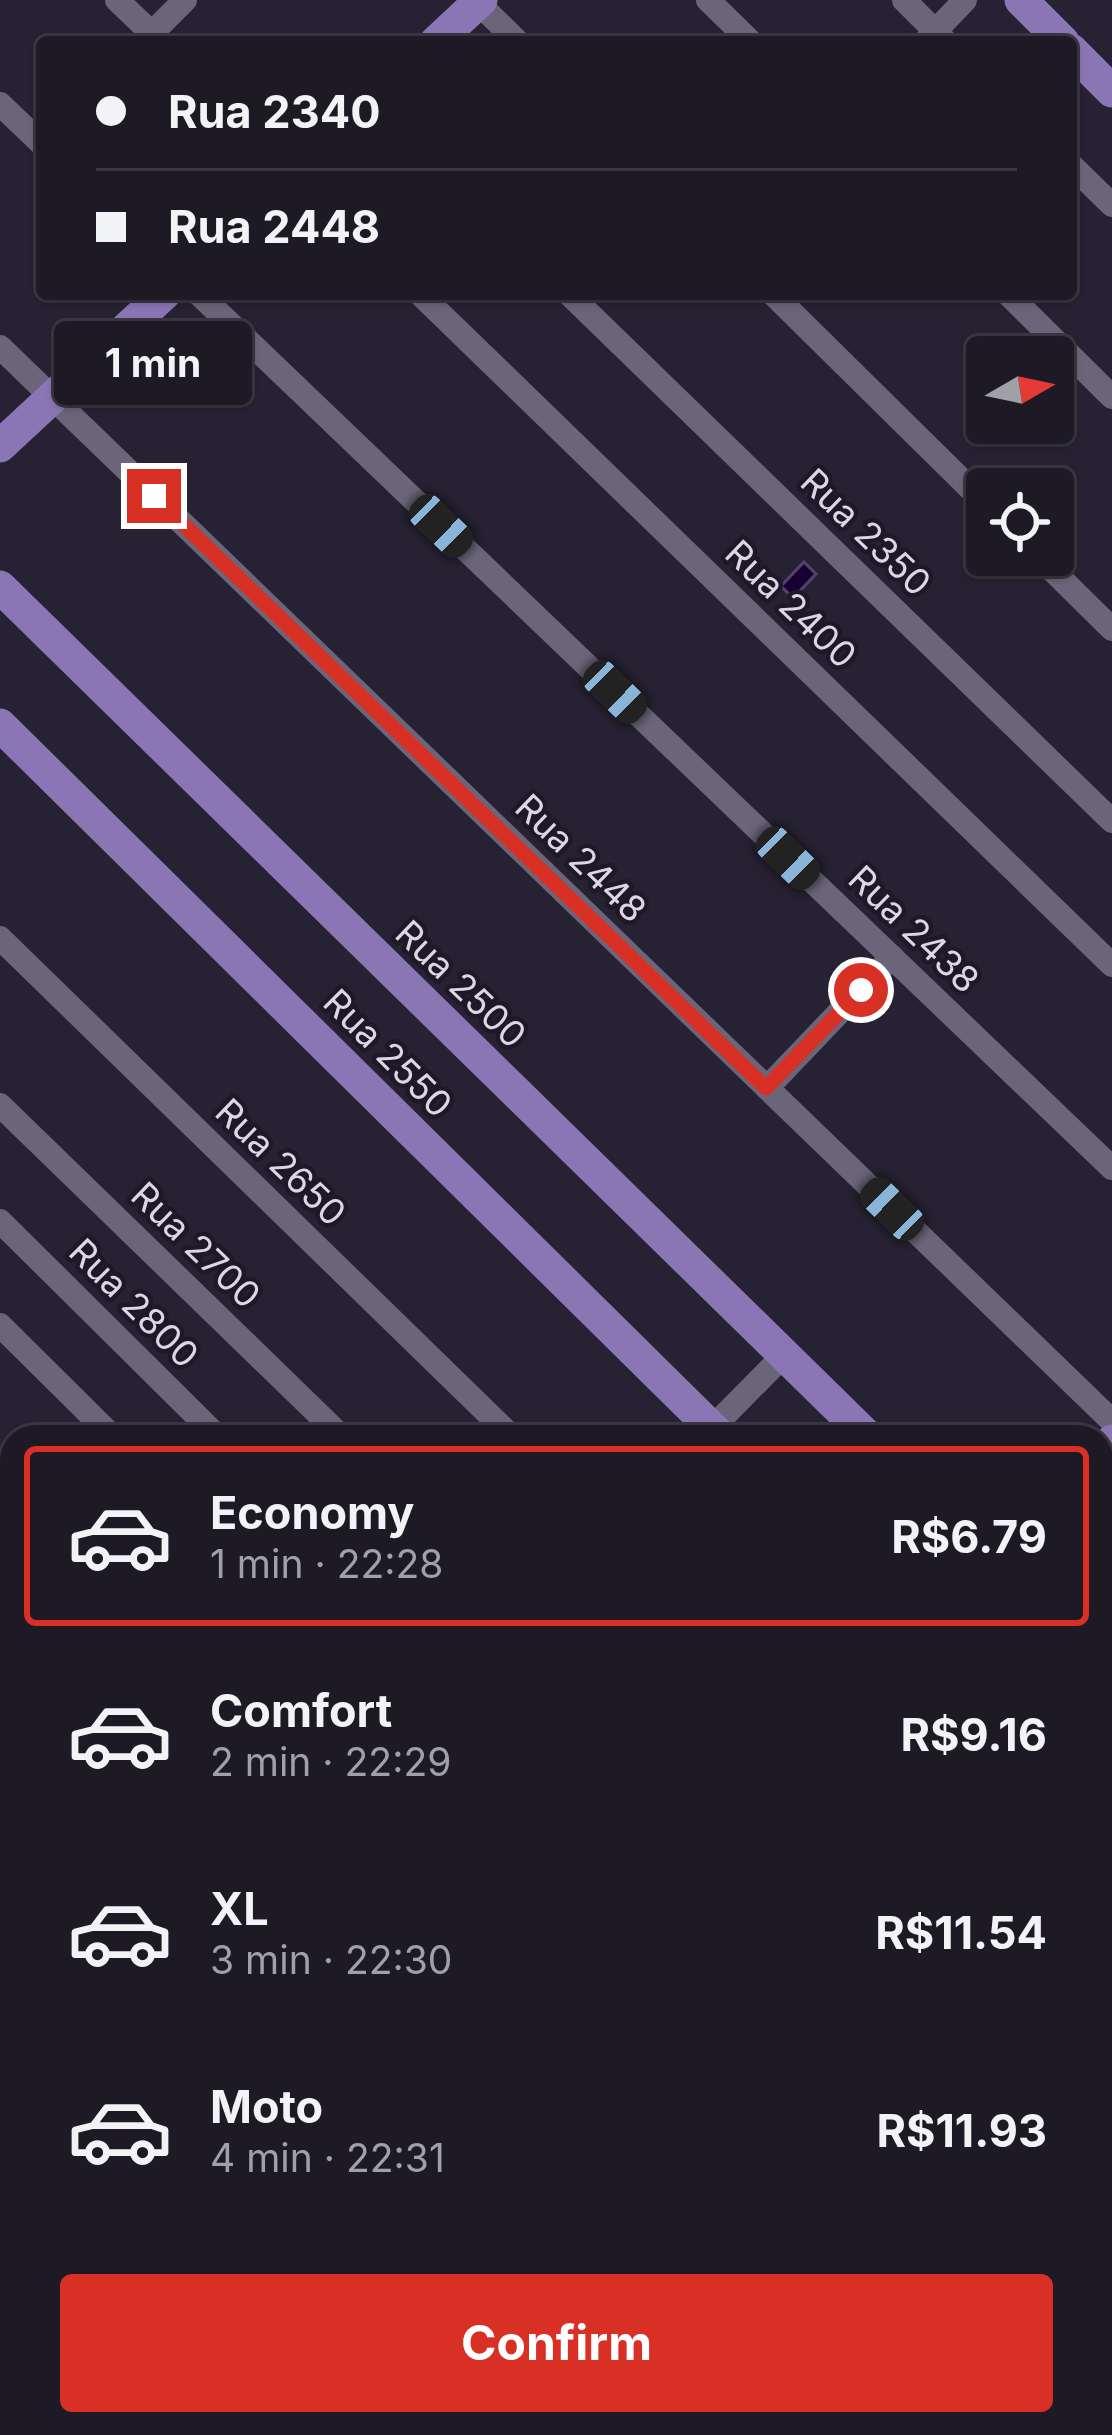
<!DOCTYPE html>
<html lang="en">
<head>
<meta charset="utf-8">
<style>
	body { margin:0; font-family:Inter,sans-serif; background:#25232e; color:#f1f3f6; height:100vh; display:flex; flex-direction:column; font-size:45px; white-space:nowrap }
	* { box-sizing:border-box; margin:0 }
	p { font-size:39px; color:#a0a1a7 }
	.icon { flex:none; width:66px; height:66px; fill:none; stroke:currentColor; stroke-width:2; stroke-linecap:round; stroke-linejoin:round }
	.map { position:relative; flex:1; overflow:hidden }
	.details { position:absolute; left:0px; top:1425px; width:1113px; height:1011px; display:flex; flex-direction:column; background:#1d1a26; border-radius:36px 36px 0 0; box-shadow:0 3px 9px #0004,0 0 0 3px #3b3843 }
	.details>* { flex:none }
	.guide { position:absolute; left:36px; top:36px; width:1041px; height:264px; border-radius:12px; box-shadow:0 3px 9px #0004,0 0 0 3px #3b3843; display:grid; align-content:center; height:264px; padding:0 60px; background:#1d1a26 }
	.needle { width:78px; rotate:81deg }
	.buttons { position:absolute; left:966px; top:336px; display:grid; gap:24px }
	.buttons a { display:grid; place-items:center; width:108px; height:108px; border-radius:12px; background:#1d1a26; box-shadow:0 3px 9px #0004,0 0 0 3px #3b3843; font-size:60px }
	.end { position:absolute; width:54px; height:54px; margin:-27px; border:15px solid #d93025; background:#fff; box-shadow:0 0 0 6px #fff }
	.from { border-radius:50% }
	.bubble { position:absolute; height:84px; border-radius:12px; background:#1d1a26; box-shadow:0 3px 9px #0004,0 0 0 3px #3b3843; font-size:39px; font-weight:700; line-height:84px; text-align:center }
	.car { position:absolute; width:36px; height:72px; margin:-36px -18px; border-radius:15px; box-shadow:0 0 9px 3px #0007; background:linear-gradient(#222 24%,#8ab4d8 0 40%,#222 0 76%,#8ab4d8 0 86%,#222 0) }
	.guide b { display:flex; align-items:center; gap:42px; height:114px; font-size:45px }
	.guide b+b { border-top:3px solid #3b3843 }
	.guide i { width:30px; height:30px; background:#f1f3f6 }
	ul { padding:21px 0 0; list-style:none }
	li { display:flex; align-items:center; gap:36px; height:180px; margin:0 24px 18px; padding:0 36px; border:6px solid transparent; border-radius:12px }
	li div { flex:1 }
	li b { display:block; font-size:45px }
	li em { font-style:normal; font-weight:700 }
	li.selected { border-color:#d93025 }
	li>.icon { width:108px; height:108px; stroke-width:1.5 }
	.action { display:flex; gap:24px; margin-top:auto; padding:24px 60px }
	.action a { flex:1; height:138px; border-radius:12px; background:#d93025; color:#fff; font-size:48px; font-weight:700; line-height:138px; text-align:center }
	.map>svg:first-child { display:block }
</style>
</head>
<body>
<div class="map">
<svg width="1112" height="2435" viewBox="0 0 1112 2435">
	<rect width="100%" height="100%" fill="#272233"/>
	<!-- water -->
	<path fill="#180035" stroke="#524169" stroke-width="3" d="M 804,562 L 816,574 L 793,598 L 781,586 Z"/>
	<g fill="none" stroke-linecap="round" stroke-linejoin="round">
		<!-- minor -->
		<g stroke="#6b6579" stroke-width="24">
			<path d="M 117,0 L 161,42"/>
			<path d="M 475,0 L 518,42"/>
			<path d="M 708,0 L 751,42"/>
			<path d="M 904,0 L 946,42"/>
			<path d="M 143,42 L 185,0"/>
			<path d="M 925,42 L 965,0"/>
			<path d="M 0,104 L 42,144"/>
			<path d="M 1071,165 L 1112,205"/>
			<path d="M 199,294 L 1112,1168"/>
			<path d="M 420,294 L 1112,965"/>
			<path d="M 569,294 L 1112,821"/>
			<path d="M 773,294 L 987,505"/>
			<path d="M 1008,294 L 1112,397"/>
			<path d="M 0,347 L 1112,1421"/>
			<path d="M 1037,555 L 1112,629"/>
			<path d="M 0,938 L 512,1437"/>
			<path d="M 767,1088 L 892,957"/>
			<path d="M 0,1105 L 342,1437"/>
			<path d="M 0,1221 L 218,1437"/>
			<path d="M 0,1325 L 113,1437"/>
			<path d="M 712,1428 L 784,1355"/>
			<path d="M 0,1535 L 12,1547"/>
			<path d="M 1101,1598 L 1112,1586"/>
			<path d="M 0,1757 L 12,1768"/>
			<path d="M 1101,2012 L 1112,2023"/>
			<path d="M 0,2015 L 12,2026"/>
			<path d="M 0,2140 L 12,2152"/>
			<path d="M 1101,2176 L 1112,2186"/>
			<path d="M 1101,2313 L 1112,2323"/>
			<path d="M 0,2357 L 12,2361"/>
			<path d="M 1101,2418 L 1112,2429"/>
			<path d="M 425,2424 L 437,2435"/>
			<path d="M 673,2424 L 684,2435"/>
			<path d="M 901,2424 L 912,2435"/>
		</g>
		<!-- major -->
		<g stroke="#8a76b4" stroke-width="33">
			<path d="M 1021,0 L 1063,42"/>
			<path d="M 436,42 L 481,0"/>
			<path d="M 1071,50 L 1112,91"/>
			<path d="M 0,446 L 164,294"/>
			<path d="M 0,587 L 868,1437"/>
			<path d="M 0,725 L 721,1437"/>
			<path d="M 1101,1453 L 1112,1441"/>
			<path d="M 1101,1665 L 1112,1675"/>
			<path d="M 1101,1812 L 1112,1823"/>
			<path d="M 298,2424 L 310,2435"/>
			<path d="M 178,2435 L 189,2424"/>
		</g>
	</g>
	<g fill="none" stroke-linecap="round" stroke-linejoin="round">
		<!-- route -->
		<path stroke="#d93025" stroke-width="15" d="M 154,496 L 766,1088 L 861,990"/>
	</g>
	<g text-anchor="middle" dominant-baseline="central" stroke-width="9" stroke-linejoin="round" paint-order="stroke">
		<!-- street labels -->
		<g font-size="36" fill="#dbd8e3" stroke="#1e1929">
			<text transform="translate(866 532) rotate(44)">Rua 2350</text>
			<text transform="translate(791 604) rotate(44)">Rua 2400</text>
			<text transform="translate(581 858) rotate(44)">Rua 2448</text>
			<text transform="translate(914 929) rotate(44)">Rua 2438</text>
			<text transform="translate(461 984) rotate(44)">Rua 2500</text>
			<text transform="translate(388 1053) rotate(45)">Rua 2550</text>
			<text transform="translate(281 1162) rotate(44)">Rua 2650</text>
			<text transform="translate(196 1245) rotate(44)">Rua 2700</text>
			<text transform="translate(134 1303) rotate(45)">Rua 2800</text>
		</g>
	</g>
</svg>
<div class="buttons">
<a><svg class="needle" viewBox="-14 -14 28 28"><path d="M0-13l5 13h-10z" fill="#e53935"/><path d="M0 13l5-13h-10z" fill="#a0a1a7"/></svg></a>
<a><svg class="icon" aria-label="locate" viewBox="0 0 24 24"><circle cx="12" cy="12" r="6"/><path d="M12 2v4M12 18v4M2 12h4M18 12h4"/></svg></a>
</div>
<i class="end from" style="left:861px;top:990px"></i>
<i class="end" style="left:154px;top:496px"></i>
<div class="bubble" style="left:54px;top:321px;width:198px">1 min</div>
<i class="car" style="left:441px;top:526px;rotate:134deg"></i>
<i class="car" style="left:615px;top:692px;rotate:134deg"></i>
<i class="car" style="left:788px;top:858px;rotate:134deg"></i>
<i class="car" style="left:892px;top:1209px;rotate:314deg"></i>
<div class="guide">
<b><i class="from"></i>Rua 2340</b>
<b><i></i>Rua 2448</b>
</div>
<section class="details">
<ul>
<li class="selected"><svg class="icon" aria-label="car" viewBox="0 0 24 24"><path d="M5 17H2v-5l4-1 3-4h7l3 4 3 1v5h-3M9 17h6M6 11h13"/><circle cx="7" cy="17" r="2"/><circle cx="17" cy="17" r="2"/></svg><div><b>Economy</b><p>1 min · 22:28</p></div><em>R$6.79</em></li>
<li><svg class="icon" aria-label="car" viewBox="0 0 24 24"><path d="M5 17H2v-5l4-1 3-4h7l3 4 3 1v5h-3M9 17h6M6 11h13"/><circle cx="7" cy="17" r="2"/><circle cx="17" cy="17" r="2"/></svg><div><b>Comfort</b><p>2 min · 22:29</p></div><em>R$9.16</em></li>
<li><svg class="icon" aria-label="car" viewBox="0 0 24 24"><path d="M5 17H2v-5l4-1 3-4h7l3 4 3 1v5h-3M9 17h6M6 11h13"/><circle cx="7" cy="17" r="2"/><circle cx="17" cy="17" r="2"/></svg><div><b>XL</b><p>3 min · 22:30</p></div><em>R$11.54</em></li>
<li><svg class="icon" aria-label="car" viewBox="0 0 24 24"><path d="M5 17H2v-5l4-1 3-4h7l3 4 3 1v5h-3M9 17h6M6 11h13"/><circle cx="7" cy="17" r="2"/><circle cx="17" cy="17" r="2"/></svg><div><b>Moto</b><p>4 min · 22:31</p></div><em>R$11.93</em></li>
</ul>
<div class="action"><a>Confirm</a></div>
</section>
</div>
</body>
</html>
